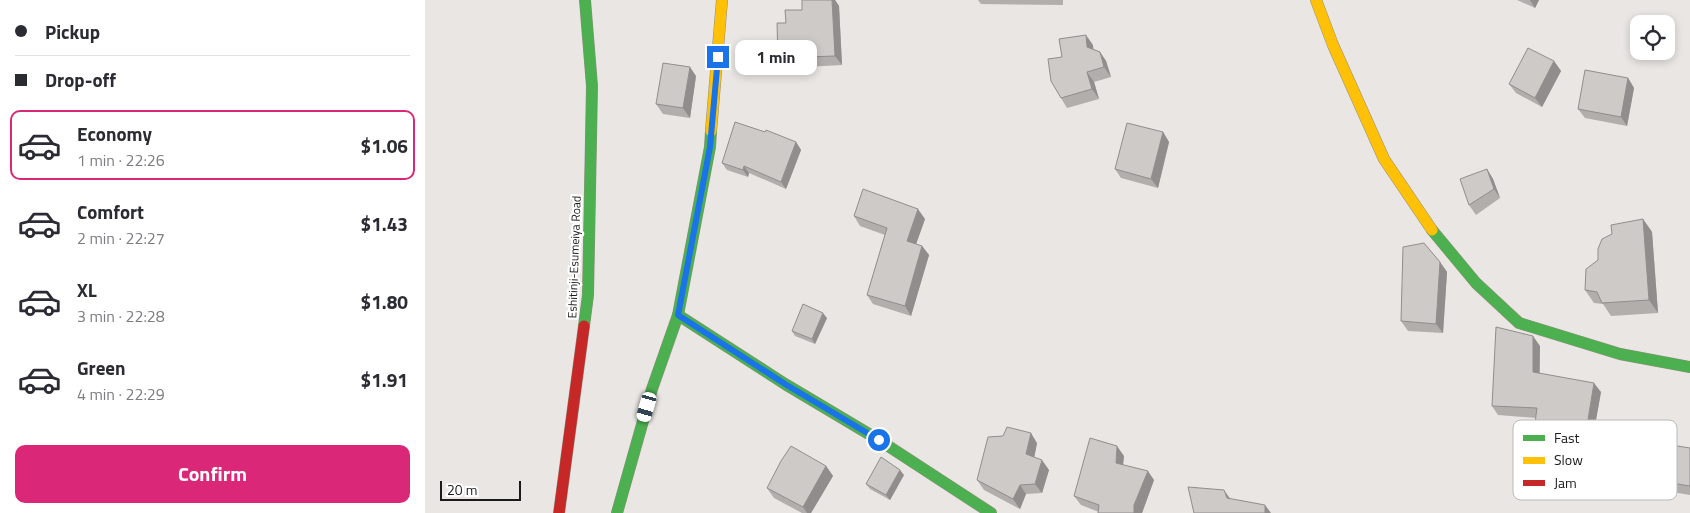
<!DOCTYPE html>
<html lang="en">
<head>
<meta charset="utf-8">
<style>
	body { margin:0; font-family:"Titillium Web",sans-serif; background:#f2f2f3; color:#2b2b33; height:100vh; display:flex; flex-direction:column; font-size:19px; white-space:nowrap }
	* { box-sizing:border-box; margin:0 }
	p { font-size:16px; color:#7c7c81 }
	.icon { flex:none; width:28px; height:28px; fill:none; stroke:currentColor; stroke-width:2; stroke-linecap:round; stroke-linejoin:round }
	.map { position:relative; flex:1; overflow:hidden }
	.sheet { display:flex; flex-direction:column; background:#fff; width:425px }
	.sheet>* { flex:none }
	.top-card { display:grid; align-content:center; height:110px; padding:0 15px; background:#fff }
	.tools { position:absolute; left:1205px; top:15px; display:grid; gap:10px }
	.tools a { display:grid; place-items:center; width:45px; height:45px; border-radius:10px; background:#fff; box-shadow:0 2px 8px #0003; font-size:25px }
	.scale { position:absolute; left:15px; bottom:12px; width:81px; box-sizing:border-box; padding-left:5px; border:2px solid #1a1a1a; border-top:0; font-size:14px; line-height:18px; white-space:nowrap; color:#1a1a1a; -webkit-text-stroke:4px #fff; paint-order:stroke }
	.end { position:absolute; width:22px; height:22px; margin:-11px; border:6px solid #1a73e8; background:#fff; box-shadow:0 0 0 2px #fff }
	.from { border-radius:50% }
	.bubble { position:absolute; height:35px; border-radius:10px; background:#fff; box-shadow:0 2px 8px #0003; font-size:16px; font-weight:700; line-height:35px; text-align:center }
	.car { position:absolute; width:15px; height:30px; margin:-15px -8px; border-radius:6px; box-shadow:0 0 4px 1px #0007; background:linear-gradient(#fff 24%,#345 0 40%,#fff 0 76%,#345 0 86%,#fff 0) }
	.top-card b { display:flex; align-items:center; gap:18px; height:48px; font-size:19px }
	.top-card b+b { border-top:1px solid #e1e1e2 }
	.top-card i { width:12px; height:12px; background:#2b2b33 }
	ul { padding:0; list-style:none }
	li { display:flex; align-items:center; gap:15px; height:70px; margin:0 10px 8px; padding:0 5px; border:2px solid transparent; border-radius:10px }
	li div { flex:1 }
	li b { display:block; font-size:19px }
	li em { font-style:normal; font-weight:700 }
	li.current { border-color:#db2777 }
	li>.icon { width:45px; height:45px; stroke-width:1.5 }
	.action { display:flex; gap:10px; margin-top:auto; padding:10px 15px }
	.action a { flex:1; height:58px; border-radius:10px; background:#db2777; color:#fff; font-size:20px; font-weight:700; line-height:58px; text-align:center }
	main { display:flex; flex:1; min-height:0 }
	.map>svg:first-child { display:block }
</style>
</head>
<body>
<main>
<section class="sheet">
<div class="top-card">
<b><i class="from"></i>Pickup</b>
<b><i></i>Drop-off</b>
</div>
<ul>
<li class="current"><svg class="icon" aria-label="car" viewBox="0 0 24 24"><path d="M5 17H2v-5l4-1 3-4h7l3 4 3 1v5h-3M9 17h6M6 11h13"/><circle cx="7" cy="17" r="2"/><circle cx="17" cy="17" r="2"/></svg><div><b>Economy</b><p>1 min · 22:26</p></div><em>$1.06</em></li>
<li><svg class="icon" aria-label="car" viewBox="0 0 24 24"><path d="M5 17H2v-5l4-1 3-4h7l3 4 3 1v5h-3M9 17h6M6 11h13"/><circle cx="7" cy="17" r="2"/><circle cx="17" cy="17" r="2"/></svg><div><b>Comfort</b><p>2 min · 22:27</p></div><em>$1.43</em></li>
<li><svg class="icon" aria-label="car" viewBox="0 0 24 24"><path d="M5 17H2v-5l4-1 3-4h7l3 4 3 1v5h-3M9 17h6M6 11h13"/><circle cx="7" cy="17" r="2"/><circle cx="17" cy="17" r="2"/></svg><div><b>XL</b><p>3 min · 22:28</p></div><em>$1.80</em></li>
<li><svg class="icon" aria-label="car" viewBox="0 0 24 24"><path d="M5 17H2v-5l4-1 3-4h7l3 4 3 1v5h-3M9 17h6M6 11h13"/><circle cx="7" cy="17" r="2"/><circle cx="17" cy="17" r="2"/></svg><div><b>Green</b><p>4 min · 22:29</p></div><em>$1.91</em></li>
</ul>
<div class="action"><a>Confirm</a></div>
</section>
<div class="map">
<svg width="1265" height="513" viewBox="0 0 1265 513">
	<rect width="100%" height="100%" fill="#e9e6e3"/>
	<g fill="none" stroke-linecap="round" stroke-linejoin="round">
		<defs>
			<g id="fast">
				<path d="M 1007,230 L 1051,283 L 1094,323 L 1195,354 L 1265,367"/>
				<path d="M 253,315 L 360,384 L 454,440 L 566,513"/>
				<path d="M 159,326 L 163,295 L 167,86 L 160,0"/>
				<path d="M 192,513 L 227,389 L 253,315 L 285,147 L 286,131"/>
			</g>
			<g id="slow">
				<path d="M 891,0 L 908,45 L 959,159 L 1007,230"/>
				<path d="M 286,131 L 297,0"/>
			</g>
			<path id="jam" d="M 134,513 L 159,326"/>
		</defs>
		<!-- fast casing -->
		<use href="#fast" stroke="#92907d" stroke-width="12"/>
		<!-- slow casing -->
		<use href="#slow" stroke="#92907d" stroke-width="12"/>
		<!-- jam casing -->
		<use href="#jam" stroke="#92907d" stroke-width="12"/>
		<!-- fast -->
		<use href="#fast" stroke="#4caf50" stroke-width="11"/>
		<!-- slow -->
		<use href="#slow" stroke="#ffc107" stroke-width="11"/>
		<!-- jam -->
		<use href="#jam" stroke="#c62828" stroke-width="11"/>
	</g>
	<!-- wall -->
	<g fill="#b1aeac">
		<path d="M 377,0 L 410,0 L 414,6 L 417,65 L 360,68 L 353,58 L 361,23 L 377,10 Z"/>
		<path d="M 553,0 L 638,0 L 638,5 L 556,4 Z"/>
		<path d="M 1092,0 L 1114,0 L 1110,8 Z"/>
		<path d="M 668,45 L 668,49 L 675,52 L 681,61 L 686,77 L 669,82 L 674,99 L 642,108 L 636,98 L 637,57 Z"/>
		<path d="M 1129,61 L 1136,71 L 1117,107 L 1091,93 L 1084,84 Z"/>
		<path d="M 271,76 L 265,118 L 238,114 L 231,104 Z"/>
		<path d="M 1203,78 L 1209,88 L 1202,126 L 1160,118 L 1153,109 Z"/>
		<path d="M 738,132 L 744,142 L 733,188 L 696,178 L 690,169 Z"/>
		<path d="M 371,142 L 376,150 L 361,189 L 324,173 L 323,177 L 302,170 L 297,163 Z"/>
		<path d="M 1062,169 L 1068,179 L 1075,198 L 1051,215 L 1044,205 Z"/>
		<path d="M 429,216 L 500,219 L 491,244 L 497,246 L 504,255 L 486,316 L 448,304 L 442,295 L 460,235 L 435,226 Z"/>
		<path d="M 1218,219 L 1227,232 L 1233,313 L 1186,316 L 1178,304 L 1169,303 L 1160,290 L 1173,260 Z"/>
		<path d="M 1015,262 L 1022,272 L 1018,333 L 983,331 L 976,321 Z"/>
		<path d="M 402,318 L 390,344 L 370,336 L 367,331 Z"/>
		<path d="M 1115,346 L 1115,373 L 1176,392 L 1167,442 L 1116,433 L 1110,423 L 1111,418 L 1073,415 L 1067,406 Z"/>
		<path d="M 612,443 L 609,457 L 624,470 L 617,493 L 601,494 L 595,509 L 559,490 L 552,480 Z"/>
		<path d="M 1265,448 L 1265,495 L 1241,491 L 1234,481 Z"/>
		<path d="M 699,456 L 698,465 L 729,480 L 717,513 L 673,513 L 674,512 L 656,505 L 649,496 Z"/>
		<path d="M 401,466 L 408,476 L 386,513 L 377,513 L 349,498 L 342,488 Z"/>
		<path d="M 479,475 L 465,500 L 445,489 L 441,484 Z"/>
	</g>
	<!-- shaded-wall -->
	<g fill="#908d8c">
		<path d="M 407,0 L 410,0 L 414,6 L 417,65 L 410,56 Z"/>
		<path d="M 1105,0 L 1114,0 L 1110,8 Z"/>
		<path d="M 661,35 L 668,45 L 669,56 L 662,47 Z"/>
		<path d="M 675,52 L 681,61 L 686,77 L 679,67 Z"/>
		<path d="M 1129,61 L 1136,71 L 1117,107 L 1110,98 Z"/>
		<path d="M 265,67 L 271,76 L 265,118 L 258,108 Z"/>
		<path d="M 662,72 L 669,82 L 674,99 L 667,89 Z"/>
		<path d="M 1203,78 L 1209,88 L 1202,126 L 1196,117 Z"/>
		<path d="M 738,132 L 744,142 L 733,188 L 726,179 Z"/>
		<path d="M 371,142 L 376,150 L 361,189 L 356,182 Z"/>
		<path d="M 319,166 L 324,173 L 323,177 L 318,170 Z"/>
		<path d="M 1062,169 L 1068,179 L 1075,198 L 1069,189 Z"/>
		<path d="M 493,209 L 500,219 L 489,250 L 482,241 Z"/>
		<path d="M 1218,219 L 1227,232 L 1233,313 L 1224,300 Z"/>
		<path d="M 497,246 L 504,255 L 486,316 L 480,306 Z"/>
		<path d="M 1015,262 L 1022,272 L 1018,333 L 1011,324 Z"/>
		<path d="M 398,313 L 402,318 L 390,344 L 387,339 Z"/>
		<path d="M 1108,336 L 1115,346 L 1114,381 L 1108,372 Z"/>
		<path d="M 1169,383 L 1176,392 L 1167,442 L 1161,432 Z"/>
		<path d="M 606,433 L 612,443 L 608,464 L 601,454 Z"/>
		<path d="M 692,446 L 699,456 L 697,473 L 691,463 Z"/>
		<path d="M 617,460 L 624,470 L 617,493 L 610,484 Z"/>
		<path d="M 401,466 L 408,476 L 386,513 L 382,513 L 378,507 Z"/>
		<path d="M 475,470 L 479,475 L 465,500 L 461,495 Z"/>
		<path d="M 723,471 L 729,480 L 717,513 L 709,513 L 709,505 Z"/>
		<path d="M 595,485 L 601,494 L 595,509 L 588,499 Z"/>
		<path d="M 799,490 L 806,500 L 802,498 Z"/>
		<path d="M 840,505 L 846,513 L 840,513 Z"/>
	</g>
	<!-- building -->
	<g fill="#cecac8" stroke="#908d8c">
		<path d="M 377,0 L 407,0 L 410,56 L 353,58 L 352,23 L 361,23 L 360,10 L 377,10 Z"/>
		<path d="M 661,35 L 662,47 L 675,52 L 679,67 L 662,72 L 667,89 L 636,98 L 626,81 L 623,59 L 637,57 L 634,39 Z"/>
		<path d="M 1103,48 L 1129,61 L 1110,98 L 1084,84 Z"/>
		<path d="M 238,63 L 265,67 L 258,108 L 231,104 Z"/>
		<path d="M 1160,70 L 1203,78 L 1196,117 L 1153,109 Z"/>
		<path d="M 310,122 L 340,132 L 341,130 L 371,142 L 356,182 L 319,166 L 318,170 L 297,163 Z"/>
		<path d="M 702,123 L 738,132 L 726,179 L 690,169 Z"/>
		<path d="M 1062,169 L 1069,189 L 1044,205 L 1035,179 Z"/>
		<path d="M 438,189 L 493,209 L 482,241 L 497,246 L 480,306 L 442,295 L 462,228 L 429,216 Z"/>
		<path d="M 1218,219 L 1224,300 L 1177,303 L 1172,292 L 1160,290 L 1161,269 L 1173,260 L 1173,249 L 1177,239 L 1187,234 L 1186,225 Z"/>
		<path d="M 999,243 L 1015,262 L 1011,324 L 976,321 L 978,247 Z"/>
		<path d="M 378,304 L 398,313 L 387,339 L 367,331 Z"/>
		<path d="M 1071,327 L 1108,336 L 1108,372 L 1169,383 L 1161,432 L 1110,423 L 1112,408 L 1067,406 Z"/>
		<path d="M 582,427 L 606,433 L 601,454 L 617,460 L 610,484 L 595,485 L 588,499 L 552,480 L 563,437 L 578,436 Z"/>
		<path d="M 665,438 L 692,446 L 691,463 L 723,471 L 709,505 L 709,513 L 673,513 L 674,505 L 649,496 Z"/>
		<path d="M 1240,444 L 1265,448 L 1265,486 L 1234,481 Z"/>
		<path d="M 366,446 L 401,466 L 378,507 L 342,488 L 356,461 Z"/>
		<path d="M 456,457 L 475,470 L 461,495 L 441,484 Z"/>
		<path d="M 763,487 L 799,490 L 802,498 L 840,505 L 840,513 L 769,513 Z"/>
	</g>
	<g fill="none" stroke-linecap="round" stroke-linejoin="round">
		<!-- route -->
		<path stroke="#1a73e8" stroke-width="6" d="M 293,57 L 285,147 L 253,315 L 360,384 L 454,440"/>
	</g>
	<g text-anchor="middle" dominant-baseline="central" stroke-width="4.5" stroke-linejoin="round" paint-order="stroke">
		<!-- street labels -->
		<g font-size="12" fill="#1a1a1a" stroke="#fff">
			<text transform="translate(149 257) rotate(-88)">Eshitinji-Esumeiya Road</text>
		</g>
	</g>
	<!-- legend -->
	<rect x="1088" y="420" width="164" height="80" rx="8" fill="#fff" stroke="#bababa" stroke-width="1"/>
	<rect x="1098" y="435" width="22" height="6" fill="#4caf50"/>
	<rect x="1098" y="457" width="22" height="7" fill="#ffc107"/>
	<rect x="1098" y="480" width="22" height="6" fill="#c62828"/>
	<g font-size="14" fill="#1a1a1a">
		<text x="1129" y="443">Fast</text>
		<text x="1129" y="465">Slow</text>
		<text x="1129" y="488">Jam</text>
	</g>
</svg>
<div class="tools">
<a><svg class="icon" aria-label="locate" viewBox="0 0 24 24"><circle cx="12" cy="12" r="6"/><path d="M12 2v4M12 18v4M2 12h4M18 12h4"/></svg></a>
</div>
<div class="scale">20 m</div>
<i class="end from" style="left:454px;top:440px"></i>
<i class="end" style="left:293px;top:57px"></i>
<div class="bubble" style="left:310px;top:40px;width:82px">1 min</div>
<i class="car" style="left:222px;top:407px;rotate:196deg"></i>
</div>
</main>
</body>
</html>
